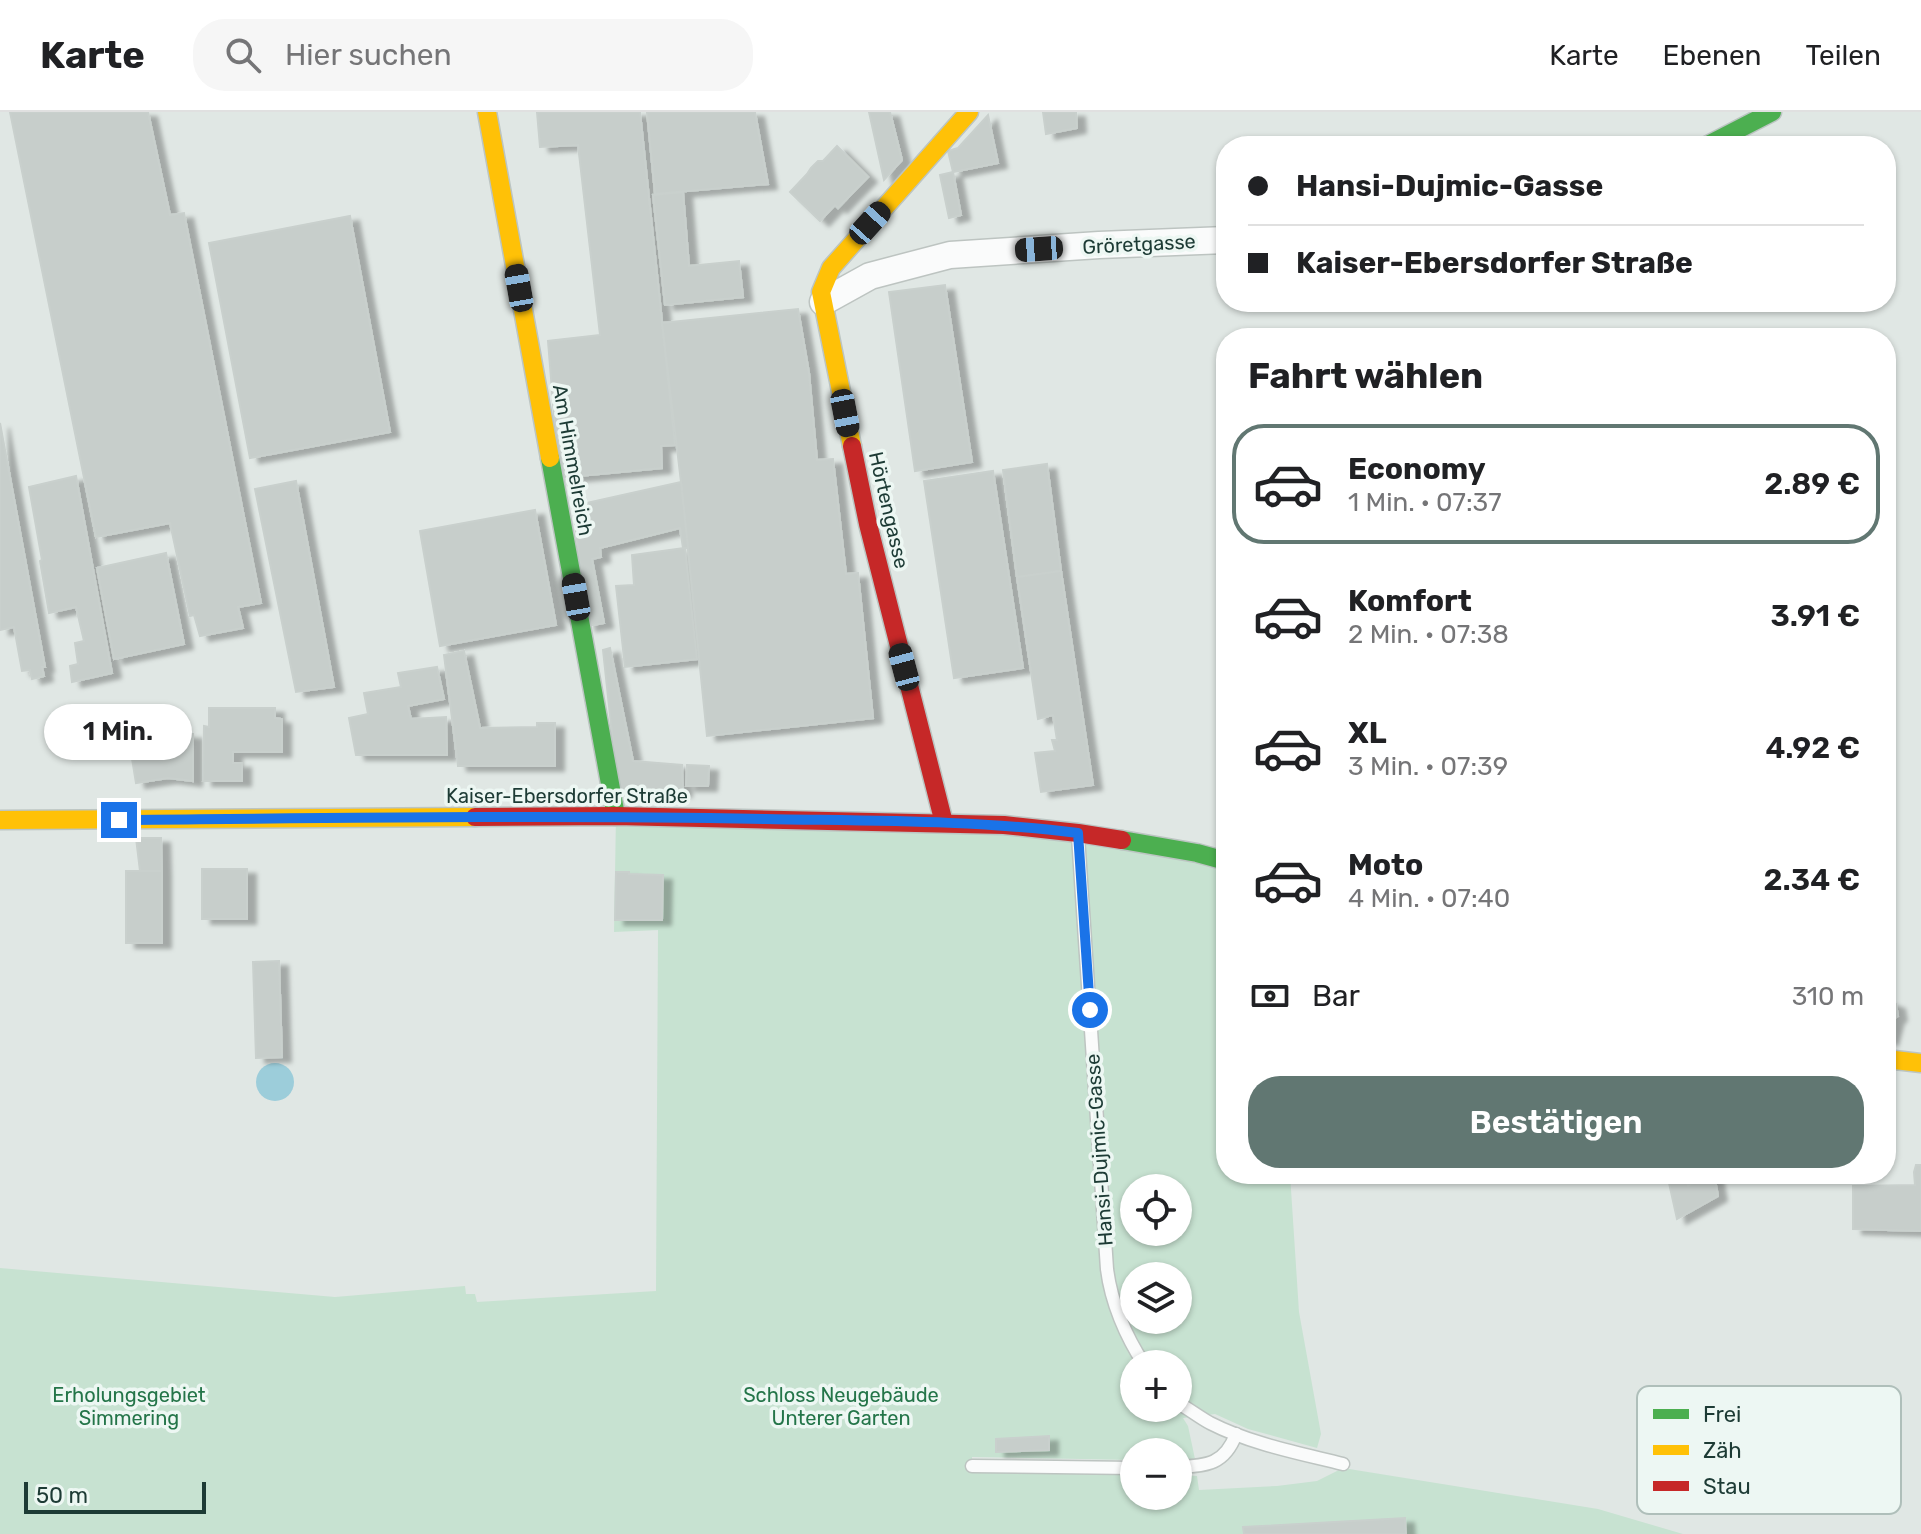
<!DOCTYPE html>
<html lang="de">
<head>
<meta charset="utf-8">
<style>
	body { margin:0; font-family:Rubik,sans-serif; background:#f6f6f6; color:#202124; height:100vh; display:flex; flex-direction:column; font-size:30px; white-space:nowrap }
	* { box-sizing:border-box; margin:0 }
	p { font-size:26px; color:#757577 }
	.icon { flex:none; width:44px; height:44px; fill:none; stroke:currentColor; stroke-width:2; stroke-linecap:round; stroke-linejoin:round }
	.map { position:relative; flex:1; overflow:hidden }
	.side { position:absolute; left:1216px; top:216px; width:680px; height:856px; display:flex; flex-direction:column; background:#fff; border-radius:32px; box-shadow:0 2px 6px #0004 }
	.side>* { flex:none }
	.top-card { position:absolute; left:1216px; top:24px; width:680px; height:176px; border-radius:32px; box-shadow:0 2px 6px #0004; display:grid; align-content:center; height:176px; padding:0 32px; background:#fff }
	.fabs { position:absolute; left:1120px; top:1062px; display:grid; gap:16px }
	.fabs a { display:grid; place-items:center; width:72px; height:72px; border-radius:50%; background:#fff; box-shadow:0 2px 6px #0004; font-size:40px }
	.scale { position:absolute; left:24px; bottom:20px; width:182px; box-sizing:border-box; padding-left:8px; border:4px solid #1d3b35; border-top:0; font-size:22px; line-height:28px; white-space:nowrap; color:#1d3b35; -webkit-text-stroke:6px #edf7f3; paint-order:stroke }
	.end { position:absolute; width:36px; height:36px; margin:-18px; border:10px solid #1a73e8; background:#fff; box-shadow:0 0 0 4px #fff }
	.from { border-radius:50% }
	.bubble { position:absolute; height:56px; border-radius:28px; background:#fff; box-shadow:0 2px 6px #0004; font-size:26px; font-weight:600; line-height:56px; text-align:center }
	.car { position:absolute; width:24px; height:48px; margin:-24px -12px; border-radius:10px; box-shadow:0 0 6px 2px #0007; background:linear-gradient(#222 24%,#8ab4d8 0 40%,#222 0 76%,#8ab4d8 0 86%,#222 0) }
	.top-card b { display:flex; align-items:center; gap:28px; height:76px; font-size:30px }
	.top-card b+b { border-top:2px solid #e0e0e0 }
	.top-card i { width:20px; height:20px; background:#202124 }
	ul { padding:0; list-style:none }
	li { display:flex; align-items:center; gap:24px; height:120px; margin:0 16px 12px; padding:0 16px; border:4px solid transparent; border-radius:32px }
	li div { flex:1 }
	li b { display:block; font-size:30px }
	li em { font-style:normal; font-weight:600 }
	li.on { border-color:#617772 }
	li>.icon { width:72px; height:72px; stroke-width:1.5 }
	h2 { padding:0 32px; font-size:36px; line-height:96px }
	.pay { display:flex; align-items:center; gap:20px; height:88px; padding:0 32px; font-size:30px }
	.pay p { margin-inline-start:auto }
	.cta { display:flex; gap:16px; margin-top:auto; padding:16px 32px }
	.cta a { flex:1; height:92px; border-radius:32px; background:#617772; color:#fff; font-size:32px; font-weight:600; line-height:92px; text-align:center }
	header { display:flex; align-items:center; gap:48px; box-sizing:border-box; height:112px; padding:0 40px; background:#fff; border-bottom:2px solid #e0e0e0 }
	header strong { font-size:38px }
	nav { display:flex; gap:44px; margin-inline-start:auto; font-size:28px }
	.search { width:560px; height:72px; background:#f6f6f6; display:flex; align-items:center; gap:20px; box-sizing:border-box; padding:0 28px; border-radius:32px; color:#757577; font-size:30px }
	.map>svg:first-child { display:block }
</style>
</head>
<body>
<header>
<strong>Karte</strong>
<div class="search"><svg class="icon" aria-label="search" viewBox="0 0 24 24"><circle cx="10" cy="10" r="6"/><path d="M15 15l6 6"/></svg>Hier suchen</div>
<nav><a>Karte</a><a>Ebenen</a><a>Teilen</a></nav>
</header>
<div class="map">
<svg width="1921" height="1422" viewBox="0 0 1921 1422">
	<defs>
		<filter id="shadow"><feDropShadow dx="9" dy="5" stdDeviation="2" flood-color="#0004"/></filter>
	</defs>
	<rect width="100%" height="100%" fill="#e0e7e4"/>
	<!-- green -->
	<path fill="#c7e2d1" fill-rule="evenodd" d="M 616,704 L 944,711 L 1226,749 L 1226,1062 L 1290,1062 L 1299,1200 L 1321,1322 L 1317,1336 L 1248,1317 L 1215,1302 L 1183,1306 L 1188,1314 L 1195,1347 L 1178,1347 L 1178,1340 L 1134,1340 L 1134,1348 L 972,1345 L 972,1360 L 1134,1363 L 1134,1384 L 1178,1384 L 1178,1363 L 1197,1364 L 1199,1378 L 1277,1374 L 1317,1369 L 1343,1356 L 1598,1397 L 1683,1422 L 1406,1422 L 1405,1406 L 1243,1416 L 1244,1422 L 0,1422 L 0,1156 L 335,1185 L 465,1174 L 466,1182 L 475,1182 L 477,1190 L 656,1179 L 658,818 L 614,820 ZM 1134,1076 L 1178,1076 L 1178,1120 L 1134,1120 ZM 1134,1164 L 1178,1164 L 1178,1208 L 1134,1208 ZM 1134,1252 L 1178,1252 L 1178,1296 L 1134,1296 Z"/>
	<!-- water -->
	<circle fill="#9ccdda" cx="275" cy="970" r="19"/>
	<!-- building -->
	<g fill="#c7cecb" stroke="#c9d0cd" stroke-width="2" filter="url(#shadow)">
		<path d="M 10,0 L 148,0 L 170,103 L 184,101 L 261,491 L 238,495 L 243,516 L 200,524 L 194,503 L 190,504 L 170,411 L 96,425 Z"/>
		<path d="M 537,0 L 640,0 L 675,333 L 661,334 L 662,356 L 559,366 L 548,229 L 600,223 L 578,33 L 540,35 Z"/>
		<path d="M 647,0 L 755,0 L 768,72 L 655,82 Z"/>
		<path d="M 869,0 L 890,0 L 902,48 L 884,68 Z"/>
		<path d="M 1043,0 L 1076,0 L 1077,16 L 1046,22 Z"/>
		<path d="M 988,3 L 998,51 L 953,60 L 948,39 L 958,36 Z"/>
		<path d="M 837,34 L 868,65 L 838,96 L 835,93 L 820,109 L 790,80 L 807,62 L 811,56 L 818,49 L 823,49 Z"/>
		<path d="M 953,60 L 961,103 L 949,106 L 940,63 Z"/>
		<path d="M 683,80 L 689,154 L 739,149 L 743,185 L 665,193 L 653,83 Z"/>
		<path d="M 350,104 L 390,320 L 250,346 L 209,131 Z"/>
		<path d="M 945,173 L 972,350 L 915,359 L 889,180 Z"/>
		<path d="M 798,197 L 809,261 L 817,348 L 833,347 L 846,462 L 858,461 L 873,606 L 707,624 L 681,370 L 662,211 Z"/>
		<path d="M 0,311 L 45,555 L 42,555 L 44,564 L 32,567 L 30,558 L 22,559 L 14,515 L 0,518 Z"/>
		<path d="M 1047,352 L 1061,459 L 1017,465 L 1003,358 Z"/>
		<path d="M 993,359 L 1023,556 L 954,566 L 924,369 Z"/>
		<path d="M 76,364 L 112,561 L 72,570 L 70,554 L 78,552 L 75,531 L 84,529 L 76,495 L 49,501 L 40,449 L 42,448 L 29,375 Z"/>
		<path d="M 296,369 L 334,575 L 296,580 L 255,377 Z"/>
		<path d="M 681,370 L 688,436 L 683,436 L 680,416 L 600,436 L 601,445 L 592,447 L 604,511 L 587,514 L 573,394 Z"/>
		<path d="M 535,398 L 556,513 L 440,534 L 420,419 Z"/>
		<path d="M 685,436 L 697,547 L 625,555 L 616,474 L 634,473 L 632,443 Z"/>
		<path d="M 166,441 L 184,532 L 114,547 L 97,456 Z"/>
		<path d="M 1061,459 L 1093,673 L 1041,680 L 1035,641 L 1055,639 L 1052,628 L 1057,628 L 1053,603 L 1038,607 L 1017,465 Z"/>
		<path d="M 610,536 L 633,649 L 682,653 L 683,680 L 618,678 L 603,538 Z"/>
		<path d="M 464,539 L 480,616 L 537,615 L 537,611 L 555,611 L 555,654 L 458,654 L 444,543 Z"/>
		<path d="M 437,555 L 444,587 L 408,594 L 411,607 L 446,605 L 447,643 L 356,643 L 349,606 L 368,602 L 364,581 L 401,575 L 398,561 Z"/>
		<path d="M 209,596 L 275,596 L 275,606 L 282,607 L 282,640 L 233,640 L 233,651 L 242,651 L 242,669 L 203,669 L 204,614 L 209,615 Z"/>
		<path d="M 160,611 L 162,621 L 193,622 L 193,669 L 168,666 L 136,671 L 127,616 Z"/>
		<path d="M 687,653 L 709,654 L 708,674 L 686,674 Z"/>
		<path d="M 136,726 L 161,726 L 162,759 L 140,759 Z"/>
		<rect x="202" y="757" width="45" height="50"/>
		<rect x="126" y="759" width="36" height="72"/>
		<path d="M 616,760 L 629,760 L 629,762 L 663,763 L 662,808 L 615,808 Z"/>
		<path d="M 279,849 L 282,945 L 256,946 L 253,850 Z"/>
		<path d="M 1886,889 L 1896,892 L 1898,904 L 1895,906 L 1889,928 L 1886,927 Z"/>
		<path d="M 1916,1053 L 1921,1053 L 1921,1119 L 1853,1117 L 1853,1074 L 1915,1073 L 1914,1060 Z"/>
		<path d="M 1667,1062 L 1686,1062 L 1688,1074 L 1709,1062 L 1714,1062 L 1718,1084 L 1677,1107 Z"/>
		<path d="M 1049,1324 L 1049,1338 L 996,1340 L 996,1327 Z"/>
		<path d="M 1405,1406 L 1406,1422 L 1244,1422 L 1243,1415 Z"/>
	</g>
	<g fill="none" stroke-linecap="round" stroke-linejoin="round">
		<defs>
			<g id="lane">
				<path d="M 1078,724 L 1107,1157 C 1111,1190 1126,1225 1144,1252"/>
				<path d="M 1178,1291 C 1189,1297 1199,1305 1210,1311 C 1251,1332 1299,1341 1343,1352"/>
				<path d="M 972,1354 L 1134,1356"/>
				<path d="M 1178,1355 C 1207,1354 1225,1352 1236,1322"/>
			</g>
			<path id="street" d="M 823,190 L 870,164 L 950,143 L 1099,133 L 1226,128"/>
			<g id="fast">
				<path d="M 1706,34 L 1772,0"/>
				<path d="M 550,346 L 616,704"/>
				<path d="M 1122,728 L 1197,741 L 1226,749"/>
			</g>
			<g id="slow">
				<path d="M 487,0 L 550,346"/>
				<path d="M 852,334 L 821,180 L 831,156 L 969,0"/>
				<path d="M 0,708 L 475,705"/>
				<path d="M 1886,947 L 1921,951"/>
			</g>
			<g id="jam">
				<path d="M 852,334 L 868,412 L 944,711"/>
				<path d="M 475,705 L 616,704 L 1004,713 L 1078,721 L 1122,728"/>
			</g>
		</defs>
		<!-- lane casing -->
		<use href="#lane" stroke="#bdc4c1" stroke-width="15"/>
		<!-- street casing -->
		<use href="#street" stroke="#bdc4c1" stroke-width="29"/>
		<!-- fast casing -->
		<use href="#fast" stroke="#bcc5c2" stroke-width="21"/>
		<!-- slow casing -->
		<use href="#slow" stroke="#bcc5c2" stroke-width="21"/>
		<!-- jam casing -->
		<use href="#jam" stroke="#bcc5c2" stroke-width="21"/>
		<!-- lane -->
		<use href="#lane" stroke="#fafbfb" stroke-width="12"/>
		<!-- street -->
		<use href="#street" stroke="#fafbfb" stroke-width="26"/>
		<!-- fast -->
		<use href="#fast" stroke="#4caf50" stroke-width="18"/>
		<!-- slow -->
		<use href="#slow" stroke="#ffc107" stroke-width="18"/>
		<!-- jam -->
		<use href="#jam" stroke="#c62828" stroke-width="18"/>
	</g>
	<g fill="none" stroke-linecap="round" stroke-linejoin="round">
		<!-- route -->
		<path stroke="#1a73e8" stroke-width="10" d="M 119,708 C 334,706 549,703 765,707 C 869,709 974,708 1078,721 L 1090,898"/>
	</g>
	<g text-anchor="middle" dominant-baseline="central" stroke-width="7" stroke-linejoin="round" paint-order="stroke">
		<!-- street labels -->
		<g font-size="20" fill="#1d3b35" stroke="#edf7f3">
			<text transform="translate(1139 132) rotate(-3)">Gröretgasse</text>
			<text transform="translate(573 348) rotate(80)">Am Himmelreich</text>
			<text transform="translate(889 398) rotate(77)">Hörtengasse</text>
			<text x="567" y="684">Kaiser-Ebersdorfer Straße</text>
			<text transform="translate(1099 1038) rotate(-94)">Hansi-Dujmic-Gasse</text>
		</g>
		<!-- park labels -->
		<g font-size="20" fill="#247549" stroke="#edf7f3">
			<text x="129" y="1283">Erholungsgebiet<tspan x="129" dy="23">Simmering</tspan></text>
			<text x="841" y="1283">Schloss Neugebäude<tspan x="841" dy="23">Unterer Garten</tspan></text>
		</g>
	</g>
	<!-- legend -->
	<rect x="1637" y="1274" width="264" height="128" rx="12" fill="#edf7f3" stroke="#afbfba" stroke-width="2"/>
	<rect x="1653" y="1297" width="36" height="10" fill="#4caf50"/>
	<rect x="1653" y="1333" width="36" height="10" fill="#ffc107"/>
	<rect x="1653" y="1369" width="36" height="10" fill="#c62828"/>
	<g font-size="22" fill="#1d3b35">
		<text x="1703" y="1310">Frei</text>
		<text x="1703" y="1346">Zäh</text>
		<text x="1703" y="1382">Stau</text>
	</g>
</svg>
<div class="fabs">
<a><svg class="icon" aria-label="locate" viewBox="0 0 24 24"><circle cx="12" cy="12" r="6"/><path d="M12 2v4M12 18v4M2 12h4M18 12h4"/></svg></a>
<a><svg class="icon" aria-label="layers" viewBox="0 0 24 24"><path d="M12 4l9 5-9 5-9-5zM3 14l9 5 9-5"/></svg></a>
<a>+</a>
<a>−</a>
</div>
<div class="scale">50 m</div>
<i class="end from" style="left:1090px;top:898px"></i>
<i class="end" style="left:119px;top:708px"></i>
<div class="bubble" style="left:44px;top:592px;width:148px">1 Min.</div>
<i class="car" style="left:870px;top:111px;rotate:42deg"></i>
<i class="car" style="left:1039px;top:137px;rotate:266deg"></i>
<i class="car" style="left:519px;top:176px;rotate:350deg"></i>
<i class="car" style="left:845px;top:301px;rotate:169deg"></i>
<i class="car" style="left:576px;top:485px;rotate:350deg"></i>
<i class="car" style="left:904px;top:555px;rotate:345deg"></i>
<div class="top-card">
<b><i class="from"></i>Hansi-Dujmic-Gasse</b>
<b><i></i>Kaiser-Ebersdorfer Straße</b>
</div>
<section class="side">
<h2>Fahrt wählen</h2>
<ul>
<li class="on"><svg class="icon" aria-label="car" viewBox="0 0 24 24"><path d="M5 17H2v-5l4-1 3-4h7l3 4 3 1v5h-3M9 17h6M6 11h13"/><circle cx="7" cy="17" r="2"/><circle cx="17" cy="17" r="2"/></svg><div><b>Economy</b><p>1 Min. · 07:37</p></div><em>2.89 €</em></li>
<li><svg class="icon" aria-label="car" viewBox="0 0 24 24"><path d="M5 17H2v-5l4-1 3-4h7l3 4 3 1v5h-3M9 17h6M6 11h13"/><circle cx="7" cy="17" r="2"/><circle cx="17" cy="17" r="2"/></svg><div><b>Komfort</b><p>2 Min. · 07:38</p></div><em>3.91 €</em></li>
<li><svg class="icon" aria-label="car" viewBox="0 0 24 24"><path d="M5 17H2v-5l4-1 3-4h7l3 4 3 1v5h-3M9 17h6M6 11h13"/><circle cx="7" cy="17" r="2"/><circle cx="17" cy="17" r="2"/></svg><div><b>XL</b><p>3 Min. · 07:39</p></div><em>4.92 €</em></li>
<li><svg class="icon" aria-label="car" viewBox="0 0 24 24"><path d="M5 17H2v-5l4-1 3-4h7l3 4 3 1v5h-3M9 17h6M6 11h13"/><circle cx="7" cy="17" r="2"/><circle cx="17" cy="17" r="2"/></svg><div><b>Moto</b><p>4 Min. · 07:40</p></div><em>2.34 €</em></li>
</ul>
<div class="pay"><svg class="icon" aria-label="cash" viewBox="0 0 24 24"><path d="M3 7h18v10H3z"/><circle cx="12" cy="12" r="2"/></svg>Bar<p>310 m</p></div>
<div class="cta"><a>Bestätigen</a></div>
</section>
</div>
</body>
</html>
